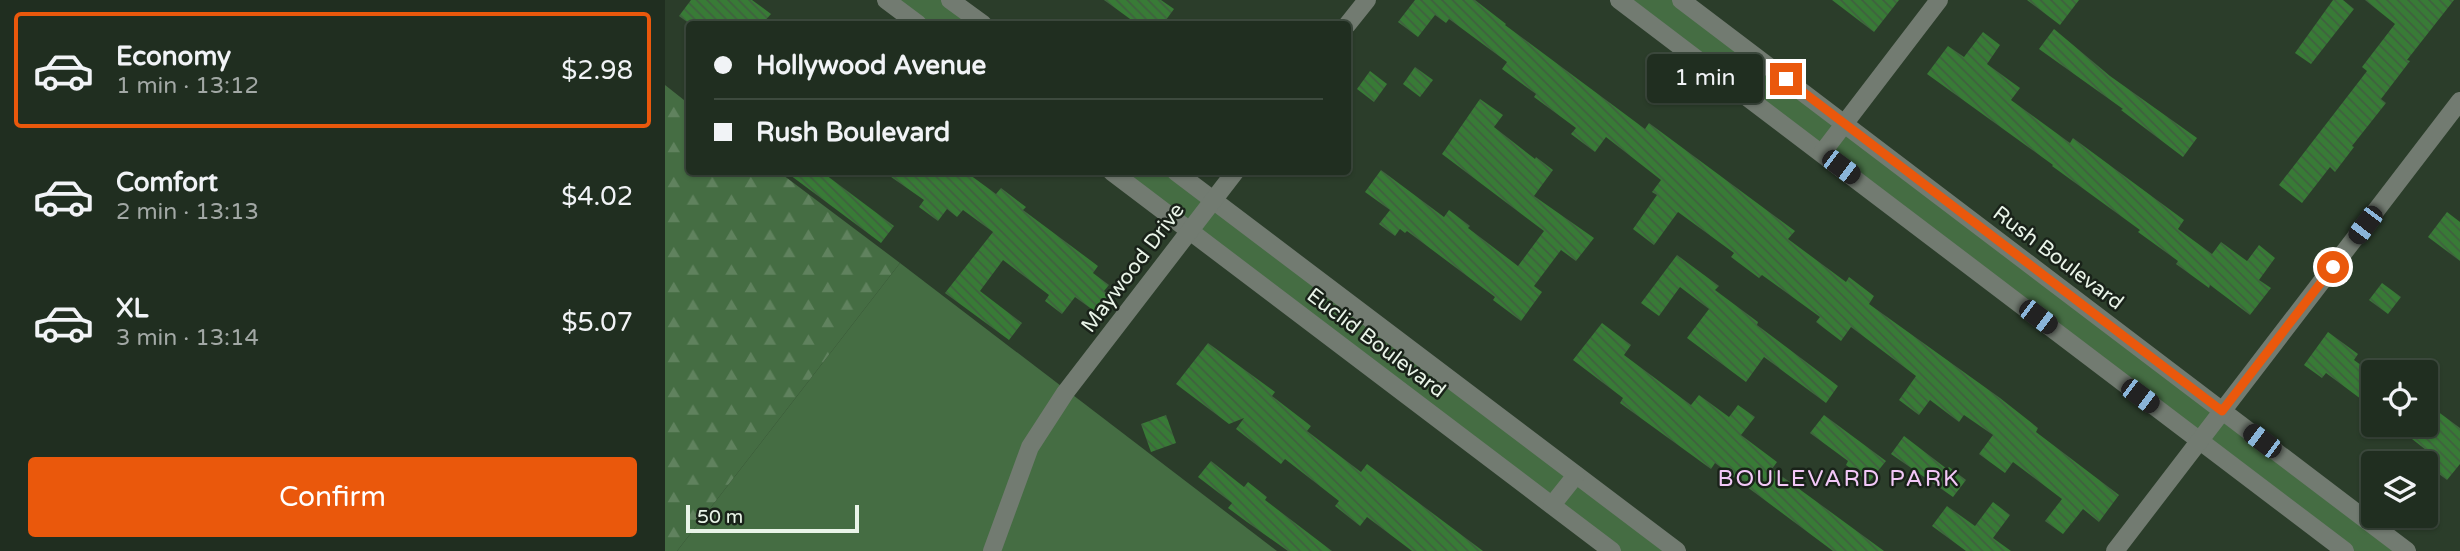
<!DOCTYPE html>
<html lang="en">
<head>
<meta charset="utf-8">
<style>
	body { margin:0; font-family:"Varela Round",sans-serif; background:#283629; color:#f1f3f6; height:100vh; display:flex; flex-direction:column; font-size:26px; white-space:nowrap }
	* { box-sizing:border-box; margin:0 }
	p { font-size:23px; color:#a2a8a5 }
	.icon { flex:none; width:38px; height:38px; fill:none; stroke:currentColor; stroke-width:2; stroke-linecap:round; stroke-linejoin:round }
	.map { position:relative; flex:1; overflow:hidden }
	.side { display:flex; flex-direction:column; background:#202e20; width:665px }
	.side>* { flex:none }
	.guide { position:absolute; left:21px; top:21px; width:665px; height:154px; border-radius:7px; box-shadow:0 2px 5px #0004,0 0 0 2px #3d4a3e; display:grid; align-content:center; height:154px; padding:0 28px; background:#202e20 }
	.controls { position:absolute; left:1696px; top:360px; display:grid; gap:14px }
	.controls a { display:grid; place-items:center; width:77px; height:77px; border-radius:7px; background:#202e20; box-shadow:0 2px 5px #0004,0 0 0 2px #3d4a3e; font-size:35px }
	.scale { position:absolute; left:21px; bottom:18px; width:173px; box-sizing:border-box; padding-left:7px; border:4px solid #e9f4e8; border-top:0; font-size:19px; line-height:24px; white-space:nowrap; color:#e9f4e8; -webkit-text-stroke:5px #192219; paint-order:stroke }
	.end { position:absolute; width:32px; height:32px; margin:-16px; border:9px solid #ea580c; background:#fff; box-shadow:0 0 0 4px #fff }
	.from { border-radius:50% }
	.bubble { position:absolute; height:49px; border-radius:7px; background:#202e20; box-shadow:0 2px 5px #0004,0 0 0 2px #3d4a3e; font-size:23px; font-weight:600; line-height:49px; text-align:center }
	.car { position:absolute; width:21px; height:42px; margin:-21px -10px; border-radius:9px; box-shadow:0 0 5px 2px #0007; background:linear-gradient(#222 24%,#8ab4d8 0 40%,#222 0 76%,#8ab4d8 0 86%,#222 0) }
	.guide b { display:flex; align-items:center; gap:24px; height:66px; font-size:26px }
	.guide b+b { border-top:2px solid #3d4a3e }
	.guide i { width:18px; height:18px; background:#f1f3f6 }
	ul { padding:12px 0 0; list-style:none }
	li { display:flex; align-items:center; gap:21px; height:116px; margin:0 14px 10px; padding:0 14px; border:4px solid transparent; border-radius:7px }
	li div { flex:1 }
	li b { display:block; font-size:26px }
	li em { font-style:normal; font-weight:600 }
	li.current { border-color:#ea580c }
	li>.icon { width:63px; height:63px; stroke-width:1.5 }
	.action { display:flex; gap:14px; margin-top:auto; padding:14px 28px }
	.action a { flex:1; height:80px; border-radius:7px; background:#ea580c; color:#fff; font-size:28px; font-weight:600; line-height:80px; text-align:center }
	main { display:flex; flex:1; min-height:0 }
	.map>svg:first-child { display:block }
</style>
</head>
<body>
<main>
<section class="side">
<ul>
<li class="current"><svg class="icon" aria-label="car" viewBox="0 0 24 24"><path d="M5 17H2v-5l4-1 3-4h7l3 4 3 1v5h-3M9 17h6M6 11h13"/><circle cx="7" cy="17" r="2"/><circle cx="17" cy="17" r="2"/></svg><div><b>Economy</b><p>1 min · 13:12</p></div><em>$2.98</em></li>
<li><svg class="icon" aria-label="car" viewBox="0 0 24 24"><path d="M5 17H2v-5l4-1 3-4h7l3 4 3 1v5h-3M9 17h6M6 11h13"/><circle cx="7" cy="17" r="2"/><circle cx="17" cy="17" r="2"/></svg><div><b>Comfort</b><p>2 min · 13:13</p></div><em>$4.02</em></li>
<li><svg class="icon" aria-label="car" viewBox="0 0 24 24"><path d="M5 17H2v-5l4-1 3-4h7l3 4 3 1v5h-3M9 17h6M6 11h13"/><circle cx="7" cy="17" r="2"/><circle cx="17" cy="17" r="2"/></svg><div><b>XL</b><p>3 min · 13:14</p></div><em>$5.07</em></li>
</ul>
<div class="action"><a>Confirm</a></div>
</section>
<div class="map">
<svg width="1795" height="551" viewBox="0 0 1795 551">
	<defs>
		<pattern id="forest-firs" width="22" height="20" patternUnits="userSpaceOnUse" patternTransform="scale(1.75)"><rect width="22" height="20" fill="#456d43"/><path d="M5 1l3.5 6h-7zM16 11l3.5 6h-7z" fill="#60825e"/></pattern>
		<pattern id="building-back-hatch" width="6" height="6" patternUnits="userSpaceOnUse" patternTransform="scale(1.75)"><rect width="6" height="6" fill="#387b36"/><path d="M-1 5l2 2M0 0l6 6M5-1l2 2" fill="none" stroke="#40603f"/></pattern>
	</defs>
	<rect width="100%" height="100%" fill="#2b3d2a"/>
	<!-- green -->
	<g fill="#456d43">
		<path d="M 221,0 L 285,0 L 318,24 L 253,24 Z"/>
		<path d="M 954,0 L 1016,0 L 1742,551 L 1680,551 Z"/>
		<path d="M 447,172 L 511,172 L 1012,551 L 947,551 Z"/>
		<path d="M 235,263 L 612,551 L 12,551 Z"/>
	</g>
	<!-- forest -->
	<path fill="url(#forest-firs)" d="M 0,85 L 24,104 L 24,172 L 114,172 L 235,263 L 12,551 L 0,551 Z"/>
	<!-- building -->
	<g fill="url(#building-back-hatch)">
		<path d="M 26,0 L 87,0 L 106,14 L 97,24 L 25,24 L 14,16 Z"/>
		<path d="M 439,0 L 496,0 L 509,9 L 498,24 L 472,24 Z"/>
		<path d="M 750,0 L 810,0 L 841,24 L 840,25 L 980,129 L 984,123 L 1130,231 L 1123,239 L 1181,282 L 1184,277 L 1209,296 L 1204,304 L 1335,398 L 1373,428 L 1371,432 L 1454,495 L 1434,522 L 1418,509 L 1398,534 L 1380,521 L 1397,499 L 1348,462 L 1340,473 L 1314,454 L 1328,435 L 1299,415 L 1294,422 L 1265,400 L 1254,415 L 1234,400 L 1251,376 L 1186,327 L 1176,341 L 1151,322 L 1155,317 L 1097,275 L 1094,278 L 1066,257 L 1069,253 L 1013,212 L 989,245 L 968,229 L 992,195 L 987,192 L 996,180 L 941,137 L 930,152 L 906,134 L 911,128 L 869,97 L 871,94 L 837,69 L 842,62 L 784,19 L 781,23 L 770,15 L 753,37 L 733,22 Z"/>
		<path d="M 1167,0 L 1234,0 L 1209,32 Z"/>
		<path d="M 1362,0 L 1414,0 L 1395,25 Z"/>
		<path d="M 1668,0 L 1678,0 L 1689,9 L 1646,64 L 1630,53 Z"/>
		<path d="M 1700,0 L 1789,0 L 1742,60 L 1745,61 L 1716,99 L 1721,103 L 1687,146 L 1689,147 L 1670,172 L 1665,167 L 1637,203 L 1614,185 L 1702,71 L 1697,67 L 1730,24 Z"/>
		<path d="M 1389,29 L 1445,76 L 1532,138 L 1518,157 L 1456,110 L 1458,109 L 1374,49 Z"/>
		<path d="M 1318,32 L 1335,45 L 1322,64 L 1355,88 L 1346,100 L 1405,143 L 1408,138 L 1519,220 L 1513,229 L 1547,254 L 1556,242 L 1582,261 L 1594,245 L 1610,258 L 1594,280 L 1606,288 L 1585,315 L 1545,285 L 1544,288 L 1511,264 L 1513,261 L 1473,232 L 1475,230 L 1387,166 L 1388,165 L 1262,74 L 1283,46 L 1299,57 Z"/>
		<path d="M 750,67 L 768,80 L 755,97 L 738,84 Z"/>
		<path d="M 705,71 L 722,84 L 709,102 L 692,89 Z"/>
		<path d="M 815,99 L 838,115 L 829,127 L 870,159 L 871,157 L 888,170 L 869,196 L 929,238 L 911,261 L 896,250 L 869,286 L 877,292 L 856,321 L 828,300 L 830,297 L 742,231 L 740,233 L 735,229 L 730,236 L 714,224 L 725,210 L 700,192 L 716,170 L 779,217 L 784,210 L 805,226 L 803,228 L 853,266 L 879,231 L 777,154 Z"/>
		<path d="M 121,172 L 157,172 L 229,226 L 216,243 Z"/>
		<path d="M 219,172 L 301,172 L 331,194 L 336,188 L 361,207 L 358,210 L 433,266 L 428,273 L 444,285 L 439,291 L 445,296 L 432,313 L 410,297 L 397,314 L 380,301 L 384,295 L 338,260 L 315,291 L 357,323 L 344,340 L 280,293 L 328,232 L 298,210 L 292,217 L 282,209 L 273,221 L 254,207 L 259,200 Z"/>
		<path d="M 1782,212 L 1795,222 L 1795,261 L 1763,237 Z"/>
		<path d="M 1012,255 L 1054,286 L 1050,290 L 1093,322 L 1092,325 L 1173,386 L 1161,403 L 1099,357 L 1081,382 L 1022,338 L 1044,309 L 1015,287 L 994,316 L 976,303 Z"/>
		<path d="M 1717,283 L 1736,297 L 1723,314 L 1704,300 Z"/>
		<path d="M 937,323 L 966,345 L 959,355 L 1026,405 L 1034,395 L 1064,417 L 1073,405 L 1090,417 L 1076,435 L 1112,462 L 1107,469 L 1219,551 L 1168,551 L 1050,463 L 1046,469 L 955,403 L 958,398 L 908,360 Z"/>
		<path d="M 1663,332 L 1693,354 L 1689,360 L 1708,374 L 1708,408 L 1661,373 L 1657,378 L 1639,365 Z"/>
		<path d="M 543,343 L 610,392 L 607,396 L 646,426 L 642,431 L 696,472 L 702,464 L 818,551 L 747,551 L 702,517 L 695,526 L 670,506 L 674,501 L 620,459 L 616,464 L 571,429 L 579,418 L 564,424 L 511,384 Z"/>
		<path d="M 1760,402 L 1795,428 L 1795,464 L 1782,480 L 1758,462 L 1765,453 L 1729,425 L 1760,425 Z"/>
		<path d="M 501,415 L 511,443 L 486,452 L 476,424 Z"/>
		<path d="M 1159,415 L 1221,461 L 1204,482 L 1181,465 L 1183,461 L 1145,433 Z"/>
		<path d="M 1239,436 L 1282,469 L 1284,467 L 1301,480 L 1288,497 L 1226,454 Z"/>
		<path d="M 546,461 L 579,487 L 583,482 L 602,497 L 600,500 L 667,551 L 623,551 L 582,522 L 563,508 L 567,503 L 533,477 Z"/>
		<path d="M 1328,502 L 1345,515 L 1328,538 L 1346,551 L 1301,551 L 1267,526 L 1282,506 L 1310,526 Z"/>
	</g>
	<g fill="none" stroke-linecap="round" stroke-linejoin="round">
		<!-- minor -->
		<g stroke="#727b71" stroke-width="18">
			<path d="M 221,0 L 253,24"/>
			<path d="M 285,0 L 318,24"/>
			<path d="M 954,0 L 1680,551"/>
			<path d="M 1016,0 L 1742,551"/>
			<path d="M 682,25 L 702,0"/>
			<path d="M 1157,153 L 1274,0"/>
			<path d="M 447,172 L 947,551"/>
			<path d="M 511,172 L 1012,551"/>
			<path d="M 887,505 L 911,475"/>
			<path d="M 327,551 L 365,447 L 400,393 L 570,172"/>
			<path d="M 1450,551 L 1795,101"/>
		</g>
	</g>
	<g fill="none" stroke-linecap="round" stroke-linejoin="round">
		<!-- route -->
		<path stroke="#ea580c" stroke-width="9" d="M 1121,79 L 1557,411 L 1668,267"/>
	</g>
	<g text-anchor="middle" dominant-baseline="central" stroke-width="5" stroke-linejoin="round" paint-order="stroke">
		<!-- street labels -->
		<g font-size="21" fill="#e9f4e8" stroke="#192219">
			<text transform="translate(1393 258) rotate(37)">Rush Boulevard</text>
			<text transform="translate(468 268) rotate(-53)">Maywood Drive</text>
			<text transform="translate(711 343) rotate(37)">Euclid Boulevard</text>
		</g>
		<!-- neighbourhood labels -->
		<g font-size="23" letter-spacing="2" fill="#f3c8f8" stroke="#192219">
			<text x="1174" y="479">BOULEVARD PARK</text>
		</g>
	</g>
</svg>
<div class="controls">
<a><svg class="icon" aria-label="locate" viewBox="0 0 24 24"><circle cx="12" cy="12" r="6"/><path d="M12 2v4M12 18v4M2 12h4M18 12h4"/></svg></a>
<a><svg class="icon" aria-label="layers" viewBox="0 0 24 24"><path d="M12 4l9 5-9 5-9-5zM3 14l9 5 9-5"/></svg></a>
</div>
<div class="scale">50 m</div>
<i class="end from" style="left:1668px;top:267px"></i>
<i class="end" style="left:1121px;top:79px"></i>
<div class="bubble" style="left:982px;top:54px;width:116px">1 min</div>
<i class="car" style="left:1176px;top:167px;rotate:127deg"></i>
<i class="car" style="left:1700px;top:225px;rotate:217deg"></i>
<i class="car" style="left:1373px;top:317px;rotate:127deg"></i>
<i class="car" style="left:1475px;top:396px;rotate:127deg"></i>
<i class="car" style="left:1597px;top:441px;rotate:307deg"></i>
<div class="guide">
<b><i class="from"></i>Hollywood Avenue</b>
<b><i></i>Rush Boulevard</b>
</div>
</div>
</main>
</body>
</html>
